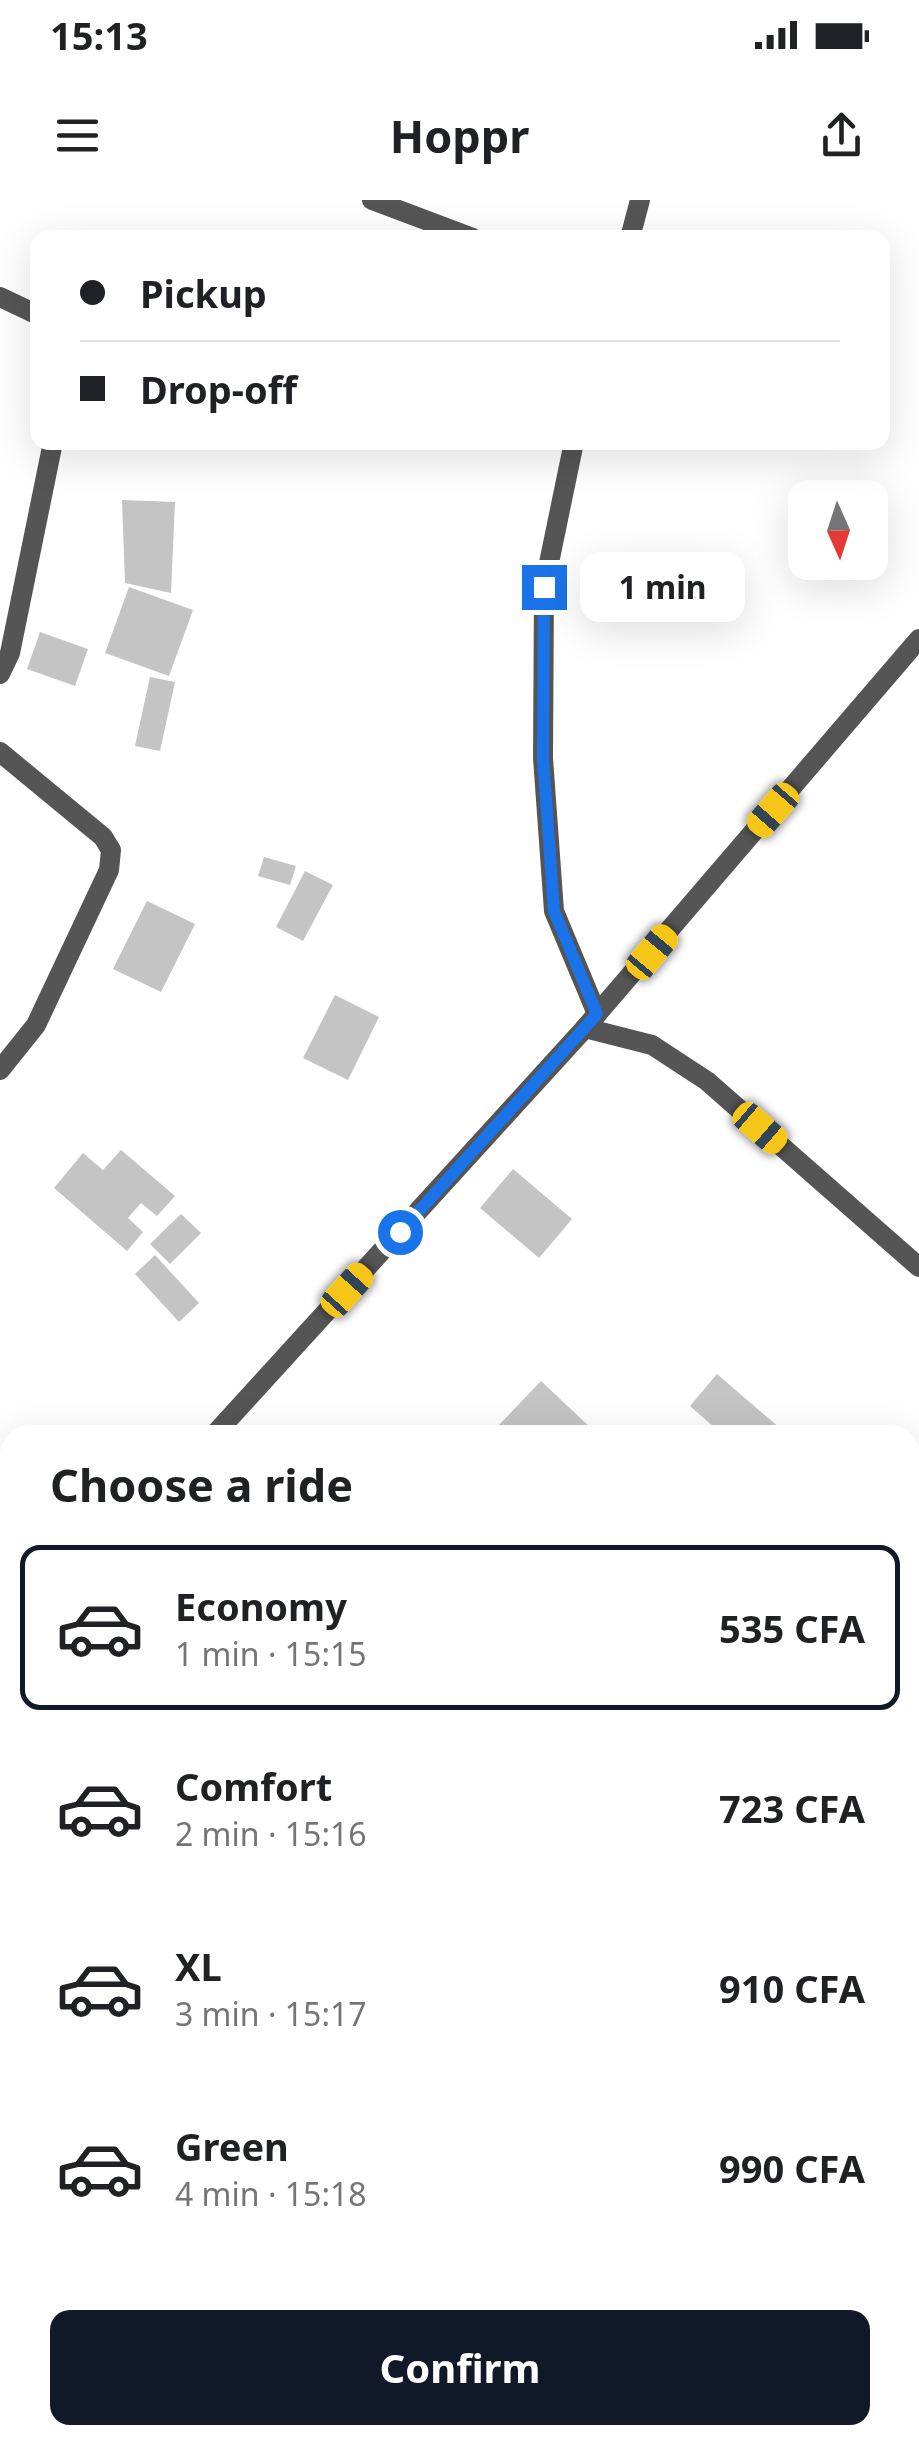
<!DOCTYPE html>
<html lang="en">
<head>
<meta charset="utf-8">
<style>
	body { margin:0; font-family:"Noto Sans",sans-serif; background:#f2f2f2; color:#202124; height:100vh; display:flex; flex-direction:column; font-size:38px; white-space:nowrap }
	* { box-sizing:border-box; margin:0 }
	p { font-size:32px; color:#757577 }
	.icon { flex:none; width:55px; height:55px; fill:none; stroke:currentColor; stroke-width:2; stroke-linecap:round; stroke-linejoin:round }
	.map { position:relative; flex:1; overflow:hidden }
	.side { position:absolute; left:0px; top:1225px; width:920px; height:1020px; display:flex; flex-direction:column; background:#fff; border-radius:30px 30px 0 0; box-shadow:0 10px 40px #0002 }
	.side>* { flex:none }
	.banner { position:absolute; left:30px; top:30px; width:860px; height:220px; border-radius:20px; box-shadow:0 10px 40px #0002; display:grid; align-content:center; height:220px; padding:0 50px; background:#fff }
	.needle { width:65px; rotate:177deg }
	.controls { position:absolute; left:788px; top:280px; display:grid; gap:20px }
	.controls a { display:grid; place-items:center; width:100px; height:100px; border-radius:20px; background:#fff; box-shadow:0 10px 40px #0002; font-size:50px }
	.end { position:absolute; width:45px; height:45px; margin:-22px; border:12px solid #1a73e8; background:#fff; box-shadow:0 0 0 5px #fff }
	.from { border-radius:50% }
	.bubble { position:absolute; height:70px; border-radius:20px; background:#fff; box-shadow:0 10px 40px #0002; font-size:32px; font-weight:700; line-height:70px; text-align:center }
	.car { position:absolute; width:30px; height:60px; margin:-30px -15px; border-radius:12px; box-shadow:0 0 8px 2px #0007; background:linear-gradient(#f5c518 24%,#345 0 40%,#f5c518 0 76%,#345 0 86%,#f5c518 0) }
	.banner b { display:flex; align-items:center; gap:35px; height:95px; font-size:38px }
	.banner b+b { border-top:2px solid #e0e0e0 }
	.banner i { width:25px; height:25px; background:#202124 }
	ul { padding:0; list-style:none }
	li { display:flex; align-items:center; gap:30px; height:165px; margin:0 20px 15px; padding:0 30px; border:5px solid transparent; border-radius:20px }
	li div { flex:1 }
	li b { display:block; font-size:38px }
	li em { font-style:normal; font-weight:700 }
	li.selected { border-color:#111827 }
	li>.icon { width:90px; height:90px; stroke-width:1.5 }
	h2 { padding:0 50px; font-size:45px; line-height:120px }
	.button { display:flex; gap:20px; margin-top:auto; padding:20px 50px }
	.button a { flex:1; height:115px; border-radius:20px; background:#111827; color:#fff; font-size:40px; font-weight:700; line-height:115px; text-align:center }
	.status { display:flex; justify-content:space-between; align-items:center; height:70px; padding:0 50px; background:#fff; direction:ltr }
	.status svg { height:28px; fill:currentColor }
	header { display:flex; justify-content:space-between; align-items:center; height:130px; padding:0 50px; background:#fff; font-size:45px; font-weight:700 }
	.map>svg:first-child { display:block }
</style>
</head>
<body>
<div class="status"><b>15:13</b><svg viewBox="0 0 49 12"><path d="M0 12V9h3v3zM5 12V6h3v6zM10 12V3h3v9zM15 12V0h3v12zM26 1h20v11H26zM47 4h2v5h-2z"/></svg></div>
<header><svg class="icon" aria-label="menu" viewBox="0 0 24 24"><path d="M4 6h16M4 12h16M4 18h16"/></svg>Hoppr<svg class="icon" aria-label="share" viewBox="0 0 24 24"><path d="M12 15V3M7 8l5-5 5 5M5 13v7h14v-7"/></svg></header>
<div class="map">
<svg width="919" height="2245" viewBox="0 0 919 2245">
	<rect width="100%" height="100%" fill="#fff"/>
	<!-- building -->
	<g fill="#c4c4c4">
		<path d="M 122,300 L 175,302 L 171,393 L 125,383 Z"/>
		<path d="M 129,387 L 193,410 L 169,476 L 105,453 Z"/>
		<path d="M 40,432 L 88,449 L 75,486 L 27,469 Z"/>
		<path d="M 150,477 L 175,482 L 160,551 L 135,546 Z"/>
		<path d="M 264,657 L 296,666 L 290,685 L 258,676 Z"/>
		<path d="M 305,671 L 333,685 L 303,741 L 276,727 Z"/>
		<path d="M 147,701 L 195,724 L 161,792 L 113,769 Z"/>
		<path d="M 335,795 L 379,817 L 348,880 L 303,858 Z"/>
		<path d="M 121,950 L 175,996 L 157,1016 L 141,1003 L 128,1018 L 143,1032 L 127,1051 L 54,988 L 83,953 L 103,970 Z"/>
		<path d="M 513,969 L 572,1019 L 539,1058 L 480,1008 Z"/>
		<path d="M 181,1014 L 201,1033 L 170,1064 L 150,1044 Z"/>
		<path d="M 155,1055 L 199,1103 L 179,1122 L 135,1074 Z"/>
		<path d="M 717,1174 L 788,1235 L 723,1235 L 690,1206 Z"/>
		<path d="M 541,1181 L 592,1229 L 586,1235 L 510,1235 L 499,1225 Z"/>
		<path d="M 10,1932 L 10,1992 L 0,1983 L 0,1943 Z"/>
		<path d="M 919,2208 L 919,2245 L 896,2245 L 890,2241 L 895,2235 L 910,2235 L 910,2218 Z"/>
	</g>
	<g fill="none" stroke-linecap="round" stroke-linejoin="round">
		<defs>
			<g id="highway">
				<path d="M 0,1749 L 10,1758"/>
				<path d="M 563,2235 L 575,2245"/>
			</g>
		</defs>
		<!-- highway casing -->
		<use href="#highway" stroke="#dbdbdb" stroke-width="34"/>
		<!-- street -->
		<g stroke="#555" stroke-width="20">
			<path d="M 372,0 L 473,38"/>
			<path d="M 630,38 L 640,0"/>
			<path d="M 0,97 L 38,115"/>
			<path d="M 574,242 L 544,387 L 543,558 L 554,711 L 597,814"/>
			<path d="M 0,474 L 10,453 L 53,242"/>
			<path d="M 0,552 L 103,637 L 111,650 L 109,670 L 36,825 L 0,870"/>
			<path d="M 585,828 L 652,845 L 707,881 L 919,1067"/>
			<path d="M 214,1235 L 585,828 L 919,439"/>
			<path d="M 0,1470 L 10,1459"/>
			<path d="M 0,1629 L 10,1638"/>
			<path d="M 910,1939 L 919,1929"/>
			<path d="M 647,2245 L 656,2235"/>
		</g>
		<!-- highway -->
		<use href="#highway" stroke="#000" stroke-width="30"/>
	</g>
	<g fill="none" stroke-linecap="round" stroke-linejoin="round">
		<!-- route -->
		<path stroke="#1a73e8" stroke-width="12" d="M 400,1032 L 597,814 L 554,711 L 543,558 L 544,387"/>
	</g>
</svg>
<div class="controls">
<a><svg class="needle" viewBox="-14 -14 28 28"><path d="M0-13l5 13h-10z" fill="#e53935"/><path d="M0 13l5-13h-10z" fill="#757577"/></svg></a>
</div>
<i class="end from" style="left:400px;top:1032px"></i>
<i class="end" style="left:544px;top:387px"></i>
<div class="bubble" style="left:580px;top:352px;width:165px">1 min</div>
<i class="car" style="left:773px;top:610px;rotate:221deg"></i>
<i class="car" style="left:652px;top:752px;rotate:40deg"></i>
<i class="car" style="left:760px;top:928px;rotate:131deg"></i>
<i class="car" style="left:347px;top:1090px;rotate:42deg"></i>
<div class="banner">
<b><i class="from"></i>Pickup</b>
<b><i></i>Drop-off</b>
</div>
<section class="side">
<h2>Choose a ride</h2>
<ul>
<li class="selected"><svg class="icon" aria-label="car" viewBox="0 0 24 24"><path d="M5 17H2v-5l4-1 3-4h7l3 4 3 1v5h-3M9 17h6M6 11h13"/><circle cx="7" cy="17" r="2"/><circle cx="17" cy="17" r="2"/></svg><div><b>Economy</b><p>1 min · 15:15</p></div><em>535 CFA</em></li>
<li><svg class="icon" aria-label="car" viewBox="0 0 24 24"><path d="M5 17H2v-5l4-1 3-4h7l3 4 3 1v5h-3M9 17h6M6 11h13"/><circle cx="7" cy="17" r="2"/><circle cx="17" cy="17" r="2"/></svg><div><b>Comfort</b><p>2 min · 15:16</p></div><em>723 CFA</em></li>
<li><svg class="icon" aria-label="car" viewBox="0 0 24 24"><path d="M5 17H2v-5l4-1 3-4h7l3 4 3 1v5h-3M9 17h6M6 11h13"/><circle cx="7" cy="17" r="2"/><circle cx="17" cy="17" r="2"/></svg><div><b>XL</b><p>3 min · 15:17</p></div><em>910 CFA</em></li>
<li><svg class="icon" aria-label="car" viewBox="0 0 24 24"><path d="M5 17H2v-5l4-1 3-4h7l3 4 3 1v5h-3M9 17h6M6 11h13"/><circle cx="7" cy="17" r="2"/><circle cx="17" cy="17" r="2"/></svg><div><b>Green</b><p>4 min · 15:18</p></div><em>990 CFA</em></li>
</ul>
<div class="button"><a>Confirm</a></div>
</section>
</div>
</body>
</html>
